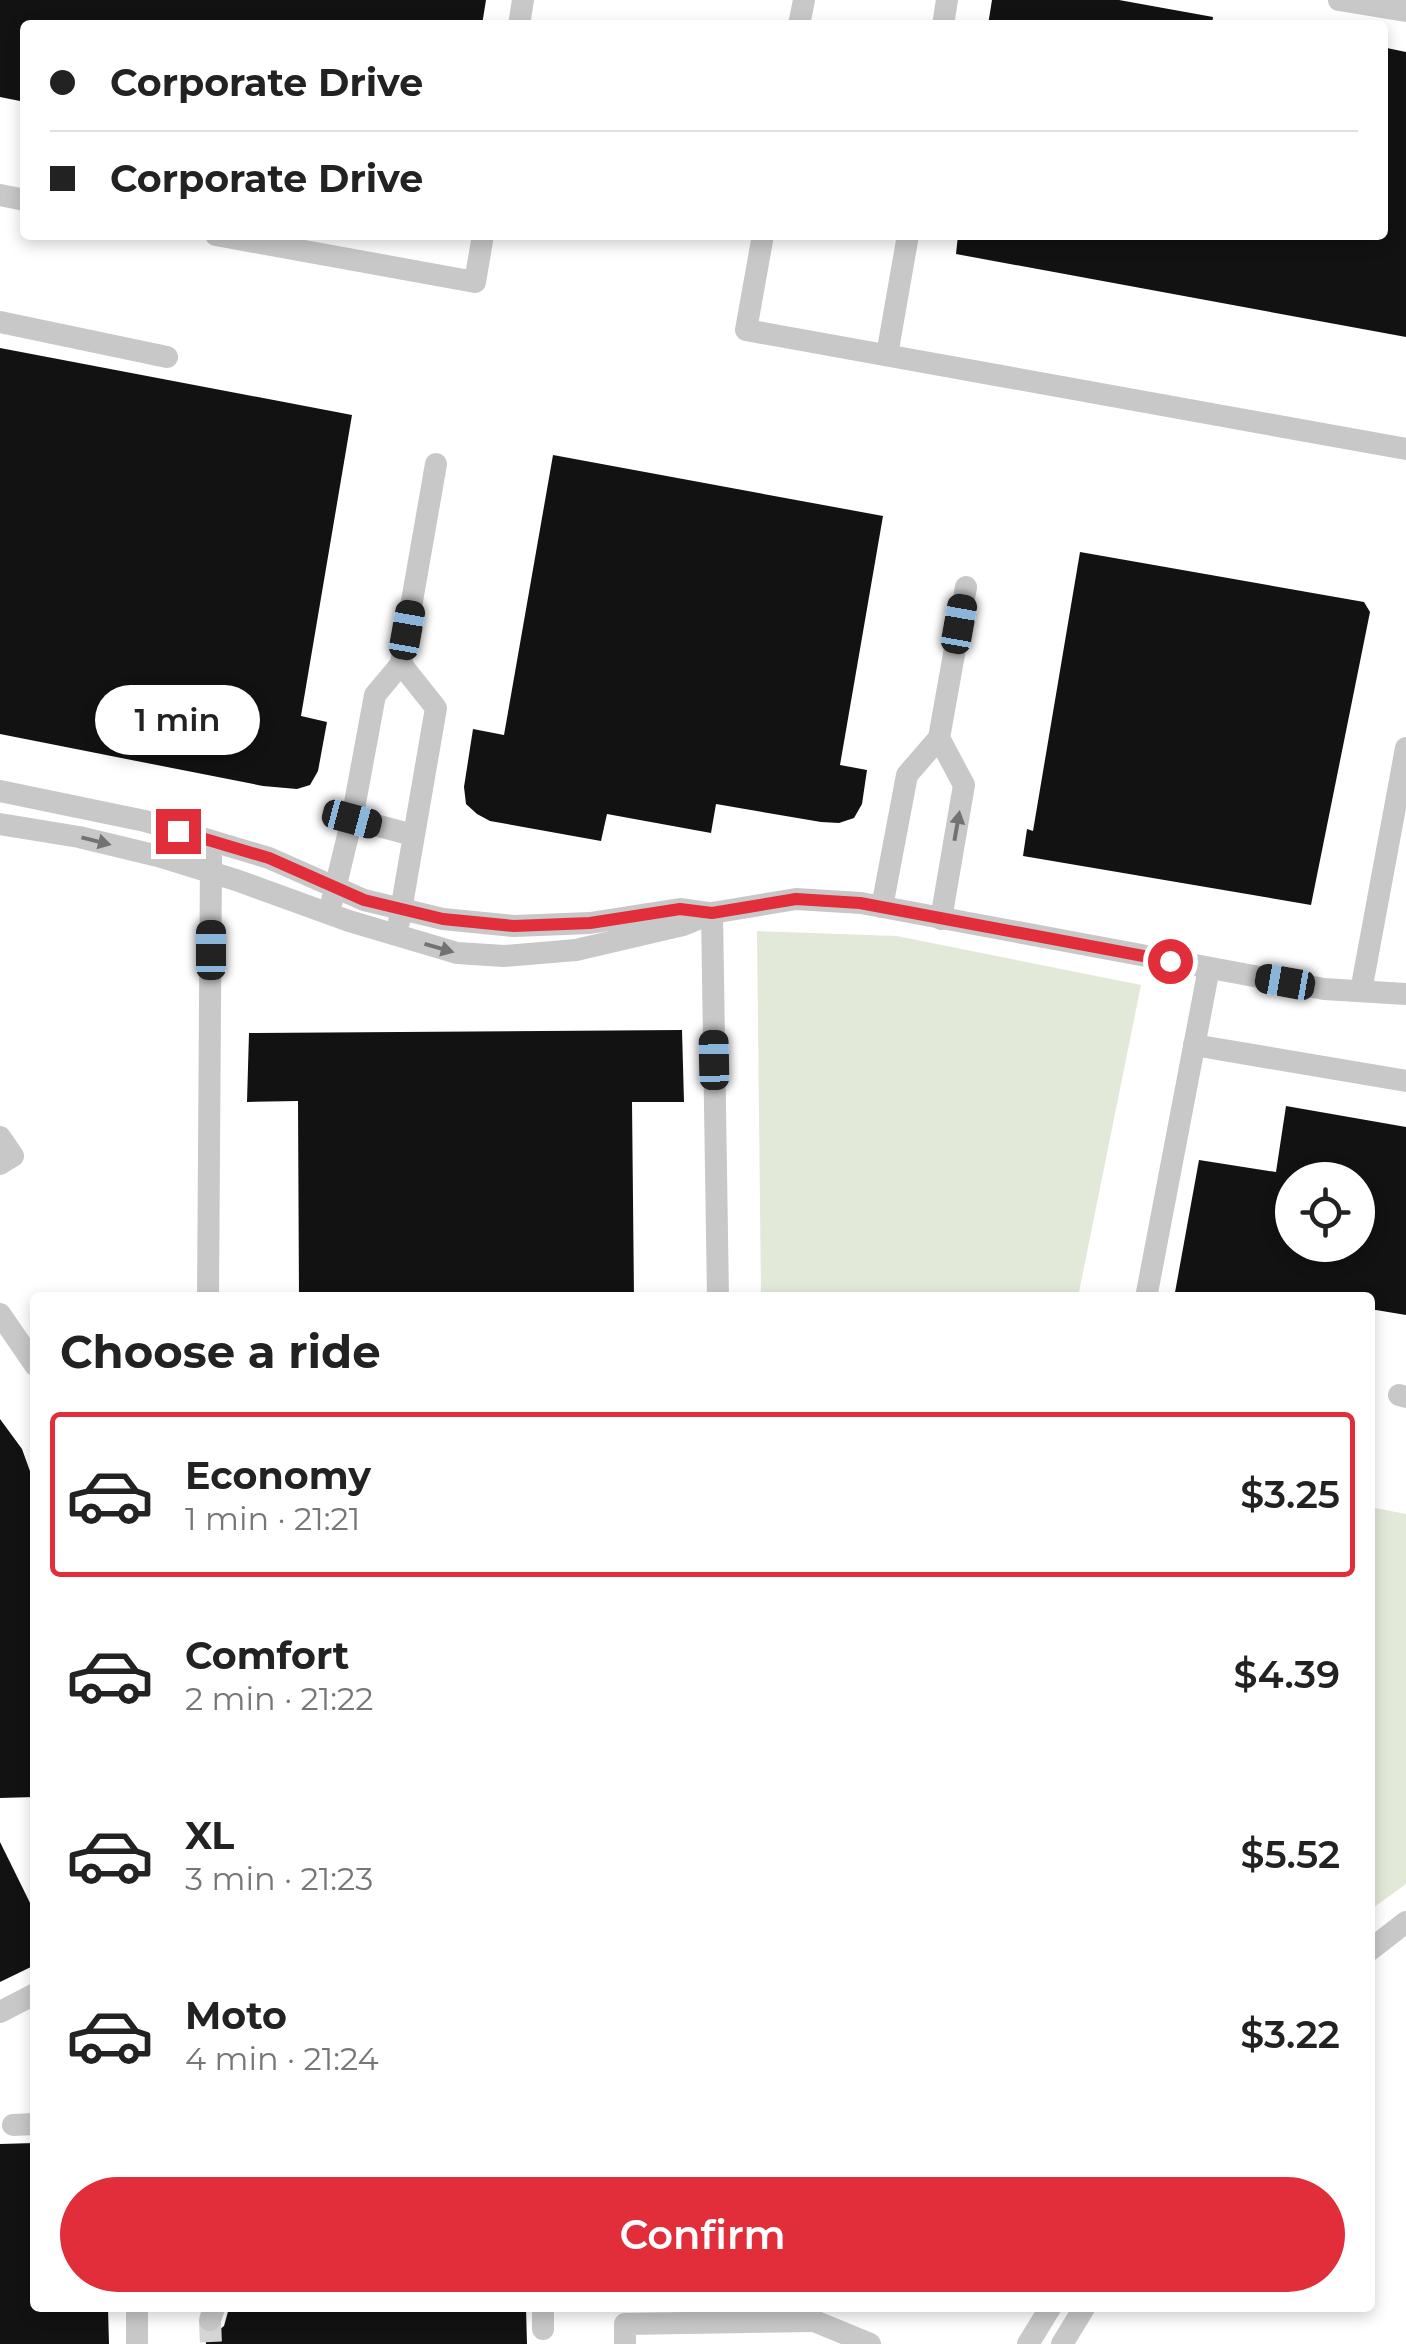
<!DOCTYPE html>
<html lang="en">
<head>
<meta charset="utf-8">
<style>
	body { margin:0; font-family:Montserrat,sans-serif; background:#f2f2f2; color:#222; height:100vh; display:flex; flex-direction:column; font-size:38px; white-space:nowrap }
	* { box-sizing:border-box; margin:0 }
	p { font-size:32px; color:#767676 }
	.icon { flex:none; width:55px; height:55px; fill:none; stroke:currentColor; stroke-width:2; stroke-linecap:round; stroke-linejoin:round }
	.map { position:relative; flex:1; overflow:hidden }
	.drawer { position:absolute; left:30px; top:1292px; width:1345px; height:1020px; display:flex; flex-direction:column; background:#fff; border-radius:10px; box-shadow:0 5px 15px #0003 }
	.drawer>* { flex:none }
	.guide { position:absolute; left:20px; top:20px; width:1368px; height:220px; border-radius:10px; box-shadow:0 5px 15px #0003; display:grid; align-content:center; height:220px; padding:0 30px; background:#fff }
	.buttons { position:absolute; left:1275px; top:1162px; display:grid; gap:20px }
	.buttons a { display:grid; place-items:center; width:100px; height:100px; border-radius:50%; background:#fff; box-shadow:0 5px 15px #0003; font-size:50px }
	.end { position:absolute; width:45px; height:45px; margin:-22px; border:12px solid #e22d3a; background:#fff; box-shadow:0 0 0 5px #fff }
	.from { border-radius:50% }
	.bubble { position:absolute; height:70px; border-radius:35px; background:#fff; box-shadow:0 5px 15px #0003; font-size:32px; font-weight:600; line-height:70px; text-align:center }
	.car { position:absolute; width:30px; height:60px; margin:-30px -15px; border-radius:12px; box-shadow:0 0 8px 2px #0007; background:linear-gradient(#222 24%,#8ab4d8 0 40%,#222 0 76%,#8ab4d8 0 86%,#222 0) }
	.guide b { display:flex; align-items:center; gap:35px; height:95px; font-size:38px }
	.guide b+b { border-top:2px solid #e0e0e0 }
	.guide i { width:25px; height:25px; background:#222 }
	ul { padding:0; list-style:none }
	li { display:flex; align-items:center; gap:30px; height:165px; margin:0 20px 15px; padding:0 10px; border:5px solid transparent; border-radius:10px }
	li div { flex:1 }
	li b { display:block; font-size:38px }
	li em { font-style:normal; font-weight:600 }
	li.current { border-color:#e22d3a }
	li>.icon { width:90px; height:90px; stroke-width:1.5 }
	h2 { padding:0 30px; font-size:45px; line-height:120px }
	.button { display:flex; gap:20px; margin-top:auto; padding:20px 30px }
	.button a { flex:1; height:115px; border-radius:60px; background:#e22d3a; color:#fff; font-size:40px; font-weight:600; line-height:115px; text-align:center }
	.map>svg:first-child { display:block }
</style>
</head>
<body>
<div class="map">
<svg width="1406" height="2344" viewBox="0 0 1406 2344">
	<rect width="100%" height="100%" fill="#fff"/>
	<!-- green -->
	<g fill="#e2e9d8">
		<path d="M 757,931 L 897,936 L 1141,985 L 1078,1297 L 761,1297 Z"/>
		<path d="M 1370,1507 L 1406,1514 L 1406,1884 L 1370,1910 Z"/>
	</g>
	<!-- building -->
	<g fill="#121212" fill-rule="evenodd">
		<path d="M 0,0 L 486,0 L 482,25 L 25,25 L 25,102 L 0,97 Z"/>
		<path d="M 992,0 L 1119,0 L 1213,17 L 1212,25 L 988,25 Z"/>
		<path d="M 1382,47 L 1406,52 L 1406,337 L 956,254 L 958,235 L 1382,235 Z"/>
		<path d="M 0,348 L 352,415 L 301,716 L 327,722 L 318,771 L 310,785 L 297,789 L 263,786 L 0,734 Z"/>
		<path d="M 553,455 L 883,516 L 840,765 L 867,770 L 862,804 L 854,818 L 839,823 L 821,822 L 716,804 L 711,833 L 607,814 L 601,841 L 490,821 L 477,814 L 466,804 L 464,787 L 473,729 L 504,735 Z"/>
		<path d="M 1080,552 L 1364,602 L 1370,612 L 1311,905 L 1023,856 L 1027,829 L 1033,831 Z"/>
		<path d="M 682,1030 L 684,1102 L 632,1102 L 634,1298 L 299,1298 L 298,1101 L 247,1102 L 249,1033 Z"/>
		<path d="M 1286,1106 L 1406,1127 L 1406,1315 L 1370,1309 L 1370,1298 L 1174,1298 L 1199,1160 L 1276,1172 ZM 1292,1180 L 1358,1180 L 1358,1245 L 1292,1245 Z"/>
		<path d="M 0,1419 L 22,1449 L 31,1474 L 35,1474 L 35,1797 L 0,1798 Z"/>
		<path d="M 0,1842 L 35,1913 L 35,1965 L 0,1982 Z"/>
		<path d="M 35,2143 L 35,2308 L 108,2308 L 109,2344 L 0,2344 L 0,2144 Z"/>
		<path d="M 229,2308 L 526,2308 L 527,2344 L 206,2344 L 205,2334 L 214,2334 L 224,2326 Z"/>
	</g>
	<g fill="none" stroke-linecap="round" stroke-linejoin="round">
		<!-- minor-tunnel -->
		<path stroke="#d5d5d5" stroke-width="22" stroke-dasharray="22 11" stroke-linecap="butt" d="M 210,2320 L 211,2344"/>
		<!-- minor -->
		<g stroke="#c8c8c8" stroke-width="22">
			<path d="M 1339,0 L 1406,11"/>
			<path d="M 519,25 L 523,0"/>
			<path d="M 799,25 L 804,0"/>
			<path d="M 943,25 L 947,0"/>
			<path d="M 0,195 L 25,200"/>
			<path d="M 216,235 L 475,282 L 483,235"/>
			<path d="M 763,235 L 746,330 L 1406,449"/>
			<path d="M 0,322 L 167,357"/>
			<path d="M 887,355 L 908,235"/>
			<path d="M 939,738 L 964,785 L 941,919"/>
			<path d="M 0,791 L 145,821 L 269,858 L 364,900 L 443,919 L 514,926 L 590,923 L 680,909 L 708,913"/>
			<path d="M 352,819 L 413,835"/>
			<path d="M 0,824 L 79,837 L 158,856 L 236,880 L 349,921 L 457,953 L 504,956 L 576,950 L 683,925 L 712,913 L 796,899 L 861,903 L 1324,989 L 1406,994"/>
			<path d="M 332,901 L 352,819 L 375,695 L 401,664"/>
			<path d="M 882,907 L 907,775 L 939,738 L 966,587"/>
			<path d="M 712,913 L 718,1298"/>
			<path d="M 399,922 L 436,708 L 401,664 L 436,464"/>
			<path d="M 1361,991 L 1406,748"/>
			<path d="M 1194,1045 L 1406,1081"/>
			<path d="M 0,1137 L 13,1156 L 0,1164"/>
			<path d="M 208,1298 L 211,859"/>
			<path d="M 1146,1298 L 1209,968"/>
			<path d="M 0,1314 L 35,1365"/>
			<path d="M 1399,1395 L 1406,1397"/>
			<path d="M 1370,1950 L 1406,1922"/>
			<path d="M 0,2012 L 35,1994"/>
			<path d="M 13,2125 L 35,2124"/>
			<path d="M 137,2308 L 137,2344"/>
			<path d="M 543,2308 L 543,2329"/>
			<path d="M 802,2316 L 870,2344"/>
			<path d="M 210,2320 L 214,2308"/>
			<path d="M 625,2344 L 625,2324 L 814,2321"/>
			<path d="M 1028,2344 L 1050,2308"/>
			<path d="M 1062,2344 L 1084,2308"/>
		</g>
	</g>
	<!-- one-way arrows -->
	<defs><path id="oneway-solid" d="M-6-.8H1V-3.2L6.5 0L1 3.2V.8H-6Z" transform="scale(2.5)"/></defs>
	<g fill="#727272">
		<use href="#oneway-solid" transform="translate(957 826) rotate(-80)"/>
		<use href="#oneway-solid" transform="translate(96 841) rotate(14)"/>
		<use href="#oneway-solid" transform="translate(439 948) rotate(16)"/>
	</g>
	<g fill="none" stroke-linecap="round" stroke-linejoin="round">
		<!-- route -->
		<path stroke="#e22d3a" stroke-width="12" d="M 178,831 L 269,858 L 364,900 L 443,919 L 514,926 L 590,923 L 680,909 L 712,913 L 796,899 L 860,903 L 1170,961"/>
	</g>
</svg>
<div class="buttons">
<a><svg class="icon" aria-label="locate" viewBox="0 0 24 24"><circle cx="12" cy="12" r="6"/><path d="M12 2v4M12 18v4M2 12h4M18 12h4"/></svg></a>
</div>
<i class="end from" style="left:1170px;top:961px"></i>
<i class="end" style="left:178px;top:831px"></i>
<div class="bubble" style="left:95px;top:685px;width:165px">1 min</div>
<i class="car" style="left:959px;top:624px;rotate:10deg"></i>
<i class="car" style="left:407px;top:630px;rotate:10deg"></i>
<i class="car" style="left:352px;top:819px;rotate:105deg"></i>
<i class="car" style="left:211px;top:950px;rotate:0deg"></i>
<i class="car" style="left:1285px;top:982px;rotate:280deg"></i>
<i class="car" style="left:714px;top:1060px;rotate:359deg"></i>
<div class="guide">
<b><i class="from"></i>Corporate Drive</b>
<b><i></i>Corporate Drive</b>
</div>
<section class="drawer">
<h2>Choose a ride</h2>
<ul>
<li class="current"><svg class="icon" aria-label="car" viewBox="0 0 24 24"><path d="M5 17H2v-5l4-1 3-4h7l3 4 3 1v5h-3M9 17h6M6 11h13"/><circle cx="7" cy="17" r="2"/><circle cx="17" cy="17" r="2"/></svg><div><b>Economy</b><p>1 min · 21:21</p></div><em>$3.25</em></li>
<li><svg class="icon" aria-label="car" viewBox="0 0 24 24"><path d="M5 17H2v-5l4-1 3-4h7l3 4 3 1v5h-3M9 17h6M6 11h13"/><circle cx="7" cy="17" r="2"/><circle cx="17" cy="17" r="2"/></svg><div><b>Comfort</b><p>2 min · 21:22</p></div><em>$4.39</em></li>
<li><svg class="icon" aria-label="car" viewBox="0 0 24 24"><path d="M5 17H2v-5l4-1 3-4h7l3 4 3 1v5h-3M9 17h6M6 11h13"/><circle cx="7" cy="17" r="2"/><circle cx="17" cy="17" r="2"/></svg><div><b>XL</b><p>3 min · 21:23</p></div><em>$5.52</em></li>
<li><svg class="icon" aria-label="car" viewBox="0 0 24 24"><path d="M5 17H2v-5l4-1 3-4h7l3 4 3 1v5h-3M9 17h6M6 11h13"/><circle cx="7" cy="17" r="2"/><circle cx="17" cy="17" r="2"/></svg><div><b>Moto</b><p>4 min · 21:24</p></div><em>$3.22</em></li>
</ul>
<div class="button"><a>Confirm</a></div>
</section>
</div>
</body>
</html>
